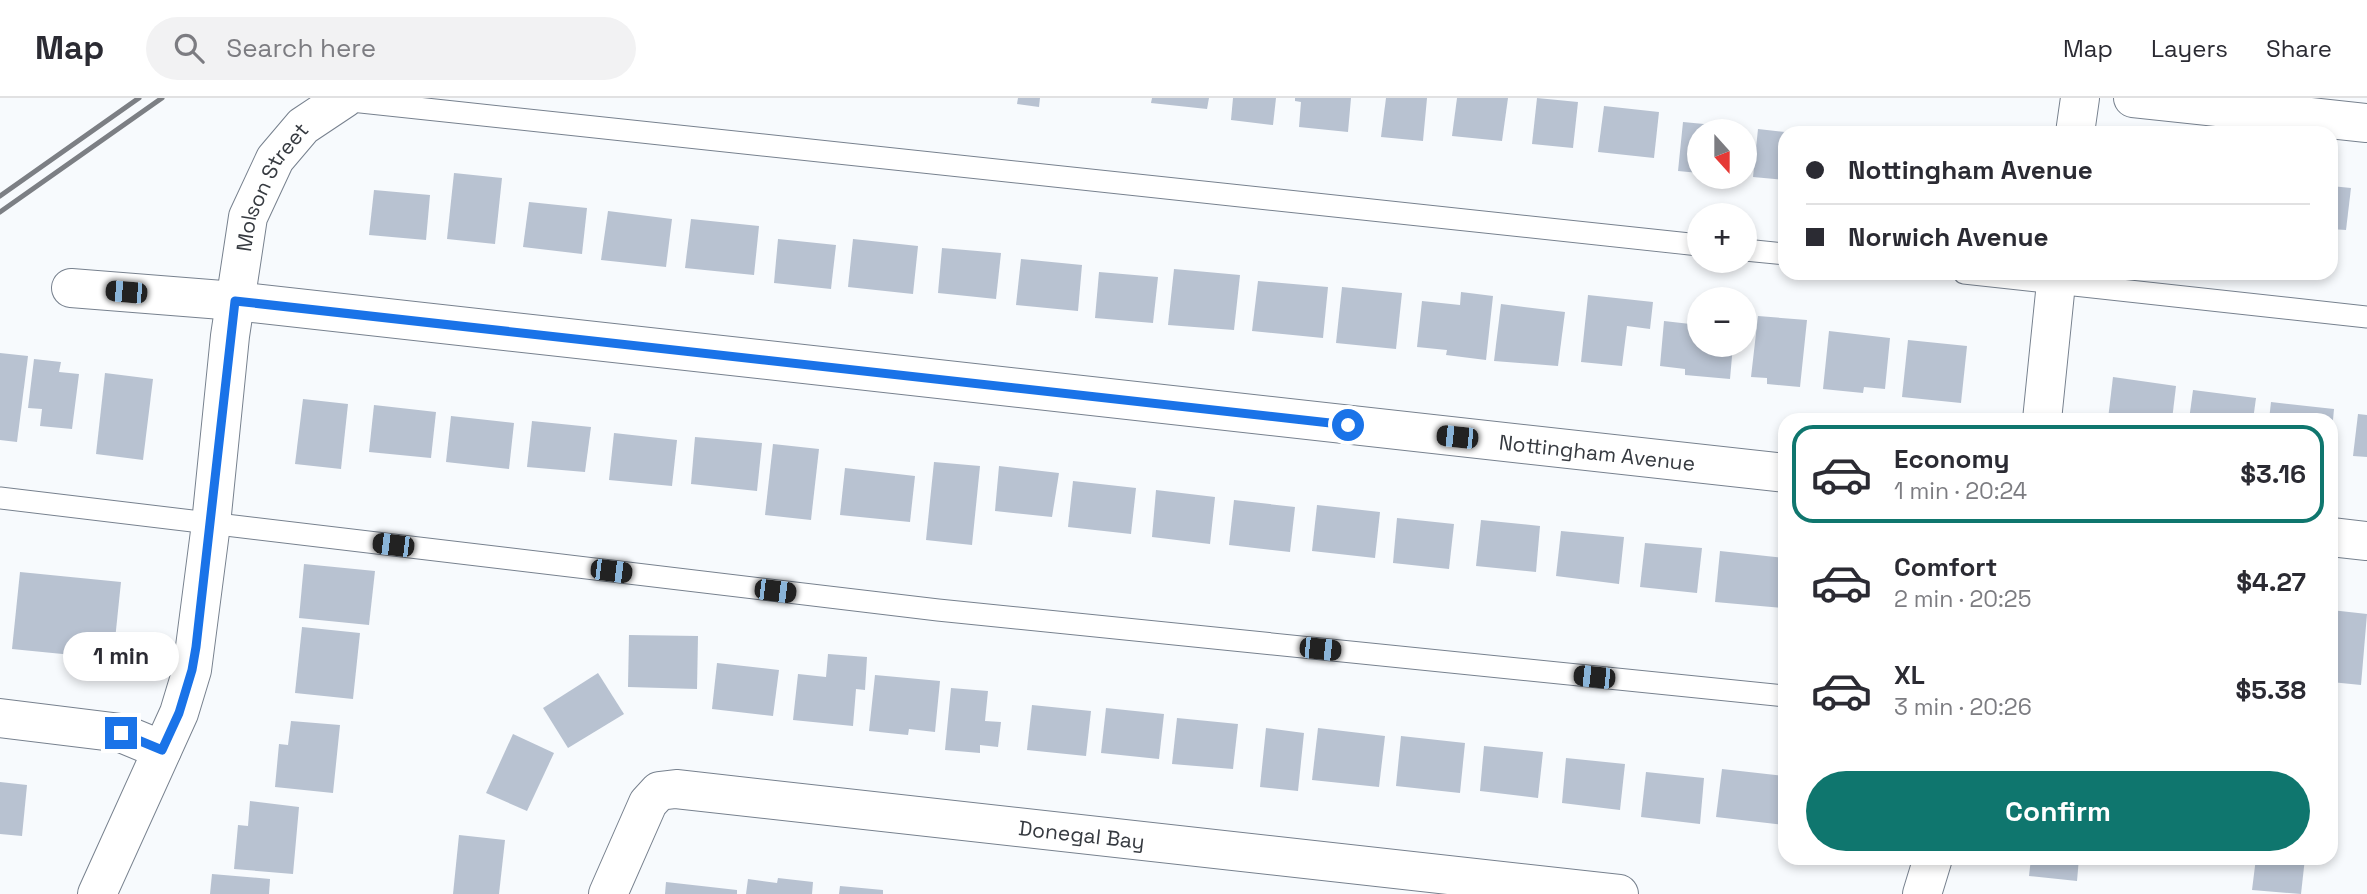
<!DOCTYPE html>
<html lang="en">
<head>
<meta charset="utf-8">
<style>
	body { margin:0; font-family:"Space Grotesk",sans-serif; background:#f2f2f3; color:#2b2b33; height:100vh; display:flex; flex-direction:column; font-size:26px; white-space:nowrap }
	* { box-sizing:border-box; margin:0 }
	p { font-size:23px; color:#7c7c81 }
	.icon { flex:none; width:38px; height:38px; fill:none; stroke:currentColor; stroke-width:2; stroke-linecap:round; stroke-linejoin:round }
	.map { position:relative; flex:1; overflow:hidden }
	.sheet { position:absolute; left:1778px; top:315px; width:560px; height:452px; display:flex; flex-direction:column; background:#fff; border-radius:21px; box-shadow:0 4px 10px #0003 }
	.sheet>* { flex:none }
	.top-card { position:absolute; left:1778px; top:28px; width:560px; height:154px; border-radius:21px; box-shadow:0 4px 10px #0003; display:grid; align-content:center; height:154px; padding:0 28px; background:#fff }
	.needle { width:46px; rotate:159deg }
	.fabs { position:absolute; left:1687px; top:21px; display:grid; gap:14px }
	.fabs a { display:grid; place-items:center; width:70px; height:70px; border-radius:50%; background:#fff; box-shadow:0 4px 10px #0003; font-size:35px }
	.end { position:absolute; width:32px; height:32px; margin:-16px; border:9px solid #1a73e8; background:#fff; box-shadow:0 0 0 4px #fff }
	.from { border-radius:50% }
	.bubble { position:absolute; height:49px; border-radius:24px; background:#fff; box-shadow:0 4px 10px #0003; font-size:23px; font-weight:800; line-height:49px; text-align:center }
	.car { position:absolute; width:21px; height:42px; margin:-21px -10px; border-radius:9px; box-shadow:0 0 5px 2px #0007; background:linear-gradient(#222 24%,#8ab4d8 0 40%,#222 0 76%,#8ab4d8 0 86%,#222 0) }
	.top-card b { display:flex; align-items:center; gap:24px; height:66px; font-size:26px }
	.top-card b+b { border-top:2px solid #e1e1e2 }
	.top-card i { width:18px; height:18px; background:#2b2b33 }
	ul { padding:12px 0 0; list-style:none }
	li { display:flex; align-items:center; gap:21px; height:98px; margin:0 14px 10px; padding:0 14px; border:4px solid transparent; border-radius:21px }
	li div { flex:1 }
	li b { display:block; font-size:26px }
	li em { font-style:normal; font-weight:800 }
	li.active { border-color:#0f766e }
	li>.icon { width:63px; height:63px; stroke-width:1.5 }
	.button { display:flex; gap:14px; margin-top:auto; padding:14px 28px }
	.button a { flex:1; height:80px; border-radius:42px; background:#0f766e; color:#fff; font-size:28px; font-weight:800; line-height:80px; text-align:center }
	header { display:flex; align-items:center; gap:42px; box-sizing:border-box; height:98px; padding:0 35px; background:#fff; border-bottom:2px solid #e1e1e2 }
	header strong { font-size:33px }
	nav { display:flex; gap:38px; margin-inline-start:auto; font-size:24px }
	.search { width:490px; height:63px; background:#f2f2f3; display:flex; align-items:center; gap:18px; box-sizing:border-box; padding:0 24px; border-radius:38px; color:#7c7c81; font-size:26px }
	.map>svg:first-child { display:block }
</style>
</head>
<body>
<header>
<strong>Map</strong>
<div class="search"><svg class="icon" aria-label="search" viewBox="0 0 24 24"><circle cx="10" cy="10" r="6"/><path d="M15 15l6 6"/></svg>Search here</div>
<nav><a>Map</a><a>Layers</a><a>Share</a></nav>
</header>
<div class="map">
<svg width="2367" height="796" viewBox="0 0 2367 796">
	<rect width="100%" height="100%" fill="#f7fafd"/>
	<!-- building -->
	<g fill="#b8c2d1">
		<path d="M 1018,0 L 1040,0 L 1039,9 L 1017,6 Z"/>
		<path d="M 1152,0 L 1209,0 L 1207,11 L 1151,5 Z"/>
		<path d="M 1233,0 L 1276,0 L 1273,27 L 1231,22 Z"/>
		<path d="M 1295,0 L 1351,0 L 1348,34 L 1299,29 L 1301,4 L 1295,3 Z"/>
		<path d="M 1386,0 L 1427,0 L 1423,43 L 1381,39 Z"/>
		<path d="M 1457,0 L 1508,0 L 1502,43 L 1452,38 Z"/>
		<path d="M 1537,0 L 1578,4 L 1573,50 L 1532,46 Z"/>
		<path d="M 1604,8 L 1659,14 L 1654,60 L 1598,54 Z"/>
		<path d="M 1683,24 L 1725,28 L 1724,33 L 1699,33 L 1699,75 L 1678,73 Z"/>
		<path d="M 1758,31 L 1785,34 L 1785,82 L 1753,79 Z"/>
		<path d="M 454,75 L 502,80 L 495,146 L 447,141 Z"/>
		<path d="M 2331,88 L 2351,90 L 2346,132 L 2331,131 Z"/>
		<path d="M 374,92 L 430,97 L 426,142 L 369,137 Z"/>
		<path d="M 529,104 L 587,110 L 582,156 L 523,149 Z"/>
		<path d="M 608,113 L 672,121 L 666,169 L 601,162 Z"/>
		<path d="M 691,121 L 759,128 L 754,177 L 685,170 Z"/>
		<path d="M 778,141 L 836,147 L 831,191 L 774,185 Z"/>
		<path d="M 853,141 L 918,148 L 913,196 L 848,189 Z"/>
		<path d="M 942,150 L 1001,155 L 996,201 L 938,195 Z"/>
		<path d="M 1021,161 L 1082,167 L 1078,213 L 1016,207 Z"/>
		<path d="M 1174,171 L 1240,177 L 1234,232 L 1168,227 Z"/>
		<path d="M 1099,174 L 1158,179 L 1153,225 L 1095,220 Z"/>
		<path d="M 1258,183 L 1328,189 L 1323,240 L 1252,233 Z"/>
		<path d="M 1342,189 L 1402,195 L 1396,251 L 1336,245 Z"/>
		<path d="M 1461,194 L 1493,198 L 1486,262 L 1446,257 L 1447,252 L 1417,249 L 1422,203 L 1460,207 Z"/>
		<path d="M 1588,197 L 1653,204 L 1650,231 L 1627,228 L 1622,268 L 1581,264 Z"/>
		<path d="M 1501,206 L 1565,214 L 1558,268 L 1494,263 Z"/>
		<path d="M 1758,218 L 1807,222 L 1800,289 L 1767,286 L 1767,280 L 1751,279 Z"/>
		<path d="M 1664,223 L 1699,227 L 1699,247 L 1733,247 L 1730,281 L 1685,277 L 1685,271 L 1660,268 Z"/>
		<path d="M 1829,233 L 1890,240 L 1885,291 L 1864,289 L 1863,295 L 1823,291 Z"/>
		<path d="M 1908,242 L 1967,248 L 1961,305 L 1902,299 Z"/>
		<path d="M 0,255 L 28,258 L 17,344 L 0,342 Z"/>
		<path d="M 34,261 L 61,264 L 59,274 L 79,276 L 72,331 L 40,328 L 42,311 L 28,310 Z"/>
		<path d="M 105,275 L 153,281 L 143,362 L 96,356 Z"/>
		<path d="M 2113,279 L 2176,288 L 2172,322 L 2108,321 Z"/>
		<path d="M 2193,292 L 2256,300 L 2253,322 L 2189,322 Z"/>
		<path d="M 303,301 L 348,306 L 341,371 L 295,366 Z"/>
		<path d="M 2271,304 L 2334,311 L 2333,322 L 2269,322 Z"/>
		<path d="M 374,307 L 436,314 L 431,360 L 369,354 Z"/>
		<path d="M 2358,316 L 2367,317 L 2367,359 L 2353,358 Z"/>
		<path d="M 451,318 L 514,325 L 509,371 L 446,364 Z"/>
		<path d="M 532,323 L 591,329 L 585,374 L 527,369 Z"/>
		<path d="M 614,335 L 677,342 L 672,388 L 609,382 Z"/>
		<path d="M 695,339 L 762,345 L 757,393 L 691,386 Z"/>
		<path d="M 773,346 L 819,351 L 811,422 L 765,417 Z"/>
		<path d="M 934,364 L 980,368 L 972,447 L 926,442 Z"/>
		<path d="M 999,368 L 1059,375 L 1052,419 L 995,413 Z"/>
		<path d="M 845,370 L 915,378 L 910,424 L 840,417 Z"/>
		<path d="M 1073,383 L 1136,390 L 1131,436 L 1068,429 Z"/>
		<path d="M 1156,392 L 1215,399 L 1210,446 L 1152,439 Z"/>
		<path d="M 1234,402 L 1295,409 L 1290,454 L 1229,447 Z"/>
		<path d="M 1317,407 L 1380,414 L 1375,460 L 1312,453 Z"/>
		<path d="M 1397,420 L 1454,426 L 1449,471 L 1393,465 Z"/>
		<path d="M 1481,422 L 1540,428 L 1536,474 L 1476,468 Z"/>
		<path d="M 1561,433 L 1624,439 L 1619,486 L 1556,478 Z"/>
		<path d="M 1645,445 L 1702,450 L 1697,495 L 1640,489 Z"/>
		<path d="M 1720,453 L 1785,460 L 1784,510 L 1715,504 Z"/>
		<path d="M 304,466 L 375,473 L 369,527 L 299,520 Z"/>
		<path d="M 20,474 L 121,484 L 113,561 L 12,551 Z"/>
		<path d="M 2331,512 L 2367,516 L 2361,587 L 2331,584 Z"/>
		<path d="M 302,529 L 360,535 L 353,601 L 295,595 Z"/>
		<path d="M 629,537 L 698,538 L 697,591 L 628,589 Z"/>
		<path d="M 828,556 L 867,559 L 865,592 L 856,591 L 853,628 L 793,622 L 798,576 L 826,579 Z"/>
		<path d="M 717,565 L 779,572 L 773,618 L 712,611 Z"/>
		<path d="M 598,575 L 624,616 L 568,650 L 543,610 Z"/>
		<path d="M 875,577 L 940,583 L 935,634 L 909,631 L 908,637 L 869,633 Z"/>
		<path d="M 951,590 L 988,593 L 985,623 L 1001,624 L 998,649 L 980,647 L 980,655 L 945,652 Z"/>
		<path d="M 1032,607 L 1091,613 L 1086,658 L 1027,652 Z"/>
		<path d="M 1106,610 L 1164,616 L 1159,661 L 1101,655 Z"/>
		<path d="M 1177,620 L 1238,626 L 1233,671 L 1172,666 Z"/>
		<path d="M 291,623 L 340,627 L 333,695 L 275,689 L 279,646 L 288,647 Z"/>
		<path d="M 1266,630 L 1304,635 L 1298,693 L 1260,689 Z"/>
		<path d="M 1318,630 L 1385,638 L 1379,689 L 1312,682 Z"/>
		<path d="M 513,636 L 554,655 L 527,713 L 486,695 Z"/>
		<path d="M 1401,638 L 1465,645 L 1460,695 L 1396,688 Z"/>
		<path d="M 1484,648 L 1543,654 L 1538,700 L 1480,693 Z"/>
		<path d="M 1566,660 L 1625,666 L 1620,712 L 1562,705 Z"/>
		<path d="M 1722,671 L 1785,678 L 1785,727 L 1716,719 Z"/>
		<path d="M 1646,674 L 1704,680 L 1700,726 L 1641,719 Z"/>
		<path d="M 0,684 L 27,687 L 22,738 L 0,736 Z"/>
		<path d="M 250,703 L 299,709 L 293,776 L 234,771 L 238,727 L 248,728 Z"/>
		<path d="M 459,737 L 505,742 L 499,796 L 453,796 Z"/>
		<path d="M 2031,760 L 2079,760 L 2077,783 L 2029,778 Z"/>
		<path d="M 2256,760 L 2305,760 L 2301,796 L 2252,792 Z"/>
		<path d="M 212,776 L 270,781 L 269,796 L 210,796 Z"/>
		<path d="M 778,780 L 813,784 L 812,796 L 746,796 L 748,781 L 777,785 Z"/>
		<path d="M 666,784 L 737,792 L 737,796 L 665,796 Z"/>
		<path d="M 840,788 L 883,792 L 883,796 L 839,796 Z"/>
	</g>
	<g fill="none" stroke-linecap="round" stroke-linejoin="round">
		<defs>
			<g id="lane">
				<path d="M 342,2 L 1699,147"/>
				<path d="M 1745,152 L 1785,156"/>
				<path d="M 1964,175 L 2367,219"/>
				<path d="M 0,400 L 938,512 L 1785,598"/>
			</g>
			<g id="street">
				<path d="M 2133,0 L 2367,25"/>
				<path d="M 2075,35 L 2080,0"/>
				<path id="s1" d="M 71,190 L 235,203 L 1785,375"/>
				<path d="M 2042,322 L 2057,175"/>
				<path d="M 2331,439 L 2367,443"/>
				<path d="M 0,620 L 121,635 L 162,652"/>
				<path id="s2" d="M 97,796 L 179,615 L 192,572 L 211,426 L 230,238 L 248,119 L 275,61 L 303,28 L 345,0"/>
				<path id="s3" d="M 608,796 L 648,705 L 659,693 L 676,691 L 1619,796"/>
				<path d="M 1922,796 L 1933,760"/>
			</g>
		</defs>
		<!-- lane casing -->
		<use href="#lane" stroke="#77818e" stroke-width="23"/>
		<!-- street casing -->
		<use href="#street" stroke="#77818e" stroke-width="40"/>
		<!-- lane -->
		<use href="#lane" stroke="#fff" stroke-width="21"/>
		<!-- street -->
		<use href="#street" stroke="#fff" stroke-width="38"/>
		<!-- rail -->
		<g stroke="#7c7f84" stroke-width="5">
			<path d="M 0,98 L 139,0"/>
			<path d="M 0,114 L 162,0"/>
		</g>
	</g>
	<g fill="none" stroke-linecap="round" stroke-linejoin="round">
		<!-- route -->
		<path stroke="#1a73e8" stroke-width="9" d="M 121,635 L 162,652 L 179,615 L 192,572 L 196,549 L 235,203 L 1348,327"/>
	</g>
	<g text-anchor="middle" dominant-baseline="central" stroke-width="7" stroke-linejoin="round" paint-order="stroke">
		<!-- street labels -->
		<g font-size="21" fill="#363a40" stroke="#f7fafd">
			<text stroke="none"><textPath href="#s2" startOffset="737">Molson Street</textPath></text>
			<text stroke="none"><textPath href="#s1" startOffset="1535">Nottingham Avenue</textPath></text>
			<text stroke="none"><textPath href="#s3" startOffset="541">Donegal Bay</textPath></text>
		</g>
	</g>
</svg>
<div class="fabs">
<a><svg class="needle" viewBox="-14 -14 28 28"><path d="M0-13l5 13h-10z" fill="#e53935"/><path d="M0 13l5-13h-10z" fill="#7c7c81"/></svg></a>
<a>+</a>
<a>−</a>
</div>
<i class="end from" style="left:1348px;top:327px"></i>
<i class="end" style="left:121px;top:635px"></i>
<div class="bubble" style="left:63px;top:534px;width:116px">1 min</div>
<i class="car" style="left:126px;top:194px;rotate:275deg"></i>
<i class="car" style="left:1457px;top:339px;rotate:276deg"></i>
<i class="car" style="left:393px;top:447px;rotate:277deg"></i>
<i class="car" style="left:611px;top:473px;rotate:97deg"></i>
<i class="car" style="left:775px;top:493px;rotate:97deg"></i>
<i class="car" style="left:1320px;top:551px;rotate:96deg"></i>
<i class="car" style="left:1594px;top:579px;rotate:276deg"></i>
<div class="top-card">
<b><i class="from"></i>Nottingham Avenue</b>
<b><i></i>Norwich Avenue</b>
</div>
<section class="sheet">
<ul>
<li class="active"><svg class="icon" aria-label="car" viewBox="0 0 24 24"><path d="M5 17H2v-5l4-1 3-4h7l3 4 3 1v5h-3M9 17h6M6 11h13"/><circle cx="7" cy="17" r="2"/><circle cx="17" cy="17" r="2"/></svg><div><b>Economy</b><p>1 min · 20:24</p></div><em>$3.16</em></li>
<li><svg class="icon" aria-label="car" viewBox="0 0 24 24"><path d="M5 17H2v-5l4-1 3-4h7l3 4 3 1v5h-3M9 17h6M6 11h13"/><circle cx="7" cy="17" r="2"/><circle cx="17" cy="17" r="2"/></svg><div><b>Comfort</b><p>2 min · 20:25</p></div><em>$4.27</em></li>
<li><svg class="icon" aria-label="car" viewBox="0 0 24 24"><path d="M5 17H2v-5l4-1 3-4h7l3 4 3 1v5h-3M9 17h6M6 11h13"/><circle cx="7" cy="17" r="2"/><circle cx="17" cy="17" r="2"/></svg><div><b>XL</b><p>3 min · 20:26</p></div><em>$5.38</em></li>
</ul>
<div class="button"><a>Confirm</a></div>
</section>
</div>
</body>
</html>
